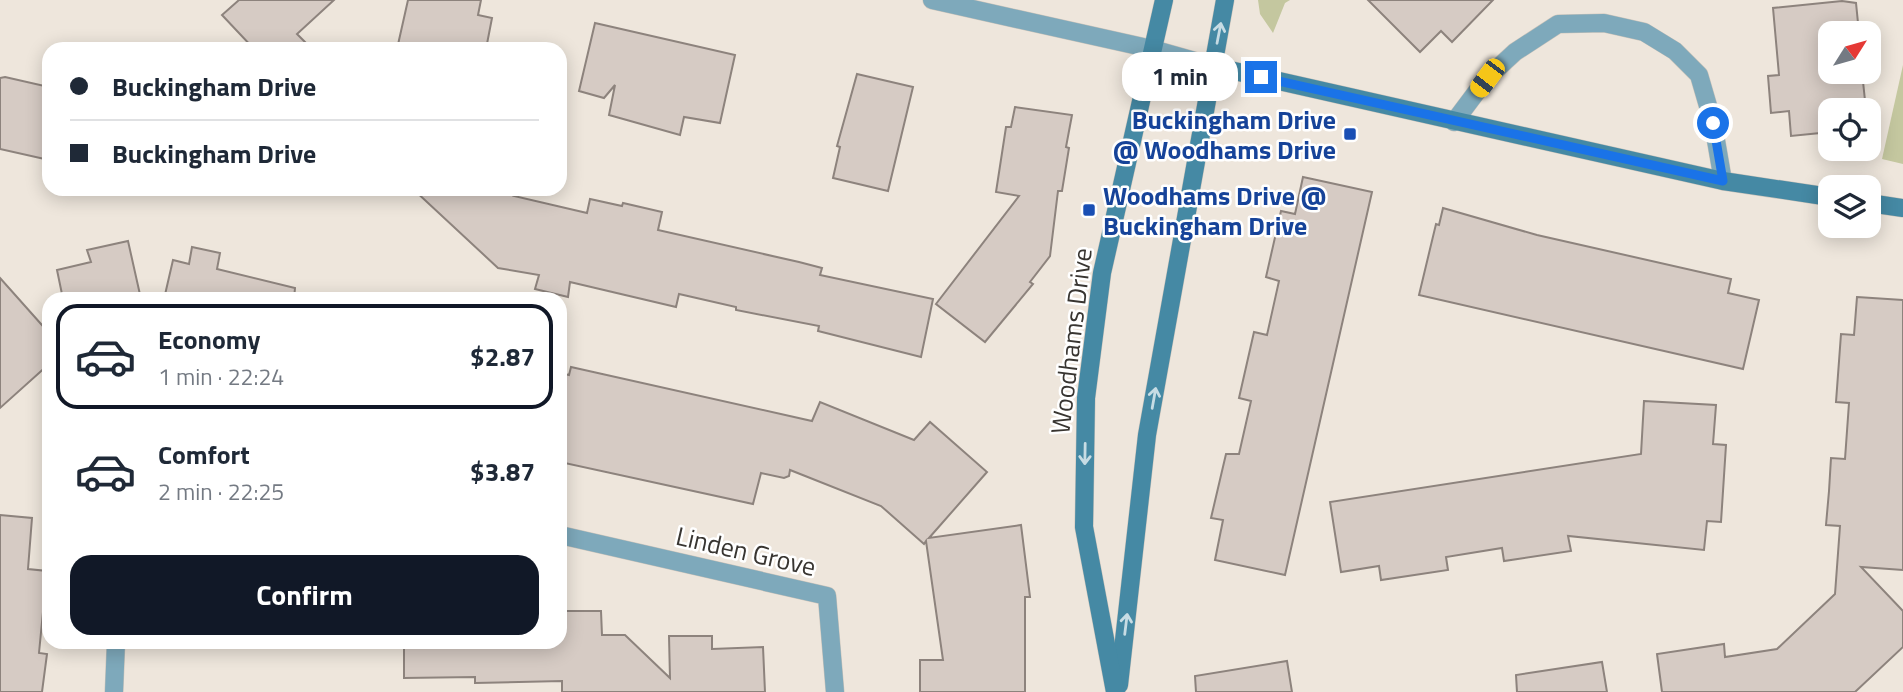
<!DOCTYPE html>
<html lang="en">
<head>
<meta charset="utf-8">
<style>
	body { margin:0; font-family:"Titillium Web",sans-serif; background:#f6f6f7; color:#1f2937; height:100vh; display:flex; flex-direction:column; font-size:26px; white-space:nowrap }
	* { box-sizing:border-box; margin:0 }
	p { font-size:23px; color:#747a83 }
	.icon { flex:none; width:38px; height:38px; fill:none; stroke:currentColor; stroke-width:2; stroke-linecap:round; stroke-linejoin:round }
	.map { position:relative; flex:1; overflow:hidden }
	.sheet { position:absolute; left:42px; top:292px; width:525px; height:357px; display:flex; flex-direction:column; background:#fff; border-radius:21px; box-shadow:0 4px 18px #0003 }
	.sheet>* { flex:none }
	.hud { position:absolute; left:42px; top:42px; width:525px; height:154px; border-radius:21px; box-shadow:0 4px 18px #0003; display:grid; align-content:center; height:154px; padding:0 28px; background:#fff }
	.needle { width:46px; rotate:53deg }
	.tools { position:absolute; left:1818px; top:21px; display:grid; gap:14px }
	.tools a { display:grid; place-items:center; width:63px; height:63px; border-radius:14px; background:#fff; box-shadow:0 4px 18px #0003; font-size:35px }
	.end { position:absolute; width:32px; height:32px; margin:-16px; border:9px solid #1a73e8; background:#fff; box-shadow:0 0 0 4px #fff }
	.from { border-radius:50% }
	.bubble { position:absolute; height:49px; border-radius:21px; background:#fff; box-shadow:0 4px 18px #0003; font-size:23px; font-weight:700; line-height:49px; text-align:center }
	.car { position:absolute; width:21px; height:42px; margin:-21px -10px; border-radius:9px; box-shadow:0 0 5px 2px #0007; background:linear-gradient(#f5c518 24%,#345 0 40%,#f5c518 0 76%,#345 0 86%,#f5c518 0) }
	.hud b { display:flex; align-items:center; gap:24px; height:66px; font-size:26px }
	.hud b+b { border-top:2px solid #e0e1e3 }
	.hud i { width:18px; height:18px; background:#1f2937 }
	ul { padding:12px 0 0; list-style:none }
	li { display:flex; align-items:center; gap:21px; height:105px; margin:0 14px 10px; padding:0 14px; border:4px solid transparent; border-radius:21px }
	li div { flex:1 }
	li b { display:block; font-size:26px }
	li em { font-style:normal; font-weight:700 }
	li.on { border-color:#111827 }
	li>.icon { width:63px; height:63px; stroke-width:1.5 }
	.action { display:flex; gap:14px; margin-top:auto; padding:14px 28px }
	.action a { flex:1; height:80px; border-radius:21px; background:#111827; color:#fff; font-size:28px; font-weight:700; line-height:80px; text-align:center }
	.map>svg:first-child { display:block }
</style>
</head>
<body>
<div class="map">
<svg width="1903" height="692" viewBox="0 0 1903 692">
	<rect width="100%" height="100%" fill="#eee6dc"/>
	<!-- green -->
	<g fill="#c4c79f">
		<path d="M 1258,0 L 1290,0 L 1285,3 L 1273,33 L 1260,14 Z"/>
		<path d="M 1903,65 L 1903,164 L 1882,159 Z"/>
	</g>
	<!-- building -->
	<g fill="#d6cbc4" stroke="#8d837d" stroke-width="2">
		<path d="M 239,0 L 334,0 L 297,34 L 312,49 L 254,49 L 222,15 Z"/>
		<path d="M 408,0 L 481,0 L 478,15 L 492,18 L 486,49 L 397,49 Z"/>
		<path d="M 1368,0 L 1493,0 L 1452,42 L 1441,31 L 1420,52 Z"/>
		<path d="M 1842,1 L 1856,3 L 1859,33 L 1830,33 L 1830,72 L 1862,72 L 1866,110 L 1830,110 L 1830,132 L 1791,136 L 1789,111 L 1771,113 L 1768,76 L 1779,75 L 1773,8 Z"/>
		<path d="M 595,23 L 735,55 L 720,123 L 684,117 L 680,135 L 609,115 L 615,85 L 604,98 L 579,91 Z"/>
		<path d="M 857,74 L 913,87 L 888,191 L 833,178 L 840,147 L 837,146 Z"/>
		<path d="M 5,77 L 49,87 L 49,160 L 0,149 L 0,78 Z"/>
		<path d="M 1015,107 L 1072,115 L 1066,147 L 1069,148 L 1062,191 L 1058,191 L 1050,256 L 1030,282 L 1033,284 L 985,342 L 936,304 L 1019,196 L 996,192 L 1006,127 L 1011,127 Z"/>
		<path d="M 1303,177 L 1372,192 L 1285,575 L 1215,560 L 1223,520 L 1211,518 L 1226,454 L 1239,454 L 1251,401 L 1239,398 L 1254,332 L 1267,335 L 1279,281 L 1266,277 L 1281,211 L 1295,214 Z"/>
		<path d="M 413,189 L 521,189 L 514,196 L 587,213 L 590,199 L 622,206 L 623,203 L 662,212 L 658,230 L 799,262 L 822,268 L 820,275 L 933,299 L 921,357 L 818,331 L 819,326 L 736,310 L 736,307 L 679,294 L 676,307 L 570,282 L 568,297 L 535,289 L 539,275 L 498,268 Z"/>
		<path d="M 1443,208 L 1537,235 L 1731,279 L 1728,293 L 1759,300 L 1743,369 L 1419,295 L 1436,224 L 1439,225 Z"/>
		<path d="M 128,241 L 141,299 L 63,299 L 57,270 L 91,262 L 87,250 Z"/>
		<path d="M 192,247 L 220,253 L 217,269 L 295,288 L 294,299 L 164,299 L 173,260 L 189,264 Z"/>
		<path d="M 0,278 L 49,333 L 49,364 L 0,408 Z"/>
		<path d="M 1857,297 L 1903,300 L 1903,570 L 1861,567 L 1903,611 L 1903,647 L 1855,692 L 1662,692 L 1657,654 L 1724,644 L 1725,657 L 1777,649 L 1835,594 L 1840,526 L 1826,525 L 1829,491 L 1831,458 L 1845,459 L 1849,403 L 1836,402 L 1841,334 L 1854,335 Z"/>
		<path d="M 571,367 L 812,421 L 820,402 L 914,440 L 930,422 L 987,472 L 929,538 L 1021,525 L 1030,597 L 1025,597 L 1025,692 L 920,692 L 920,660 L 943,660 L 926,541 L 924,544 L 881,506 L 790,470 L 789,476 L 784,478 L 761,473 L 753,504 L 560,462 L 560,373 L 569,375 Z"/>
		<path d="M 1644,401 L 1716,405 L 1713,444 L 1726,445 L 1721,522 L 1707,521 L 1704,550 L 1568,536 L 1571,551 L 1504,561 L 1502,548 L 1446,557 L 1448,570 L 1381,580 L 1379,566 L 1341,572 L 1330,502 L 1641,454 Z"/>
		<path d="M 0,515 L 32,518 L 28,569 L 47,571 L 39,653 L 47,654 L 42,692 L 0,692 Z"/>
		<path d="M 560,611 L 601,611 L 602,635 L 625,635 L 670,678 L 669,636 L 712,636 L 712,649 L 763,647 L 765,692 L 562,692 L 562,681 L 475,683 L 475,677 L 404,678 L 404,642 L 560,642 Z"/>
		<path d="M 1287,661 L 1292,692 L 1196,692 L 1195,676 Z"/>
		<path d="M 1602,662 L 1607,692 L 1517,692 L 1516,675 Z"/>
	</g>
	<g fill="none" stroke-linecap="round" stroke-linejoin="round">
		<defs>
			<g id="street">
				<path d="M 932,0 L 1152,49 L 1212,66"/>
				<path d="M 1454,122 L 1487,78 L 1515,52 L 1558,24 L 1604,23 L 1644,32 L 1675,51 L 1699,75 L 1713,123 L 1723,181"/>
				<path d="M 560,535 L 827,596 L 835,692"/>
				<path d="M 114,692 L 116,642"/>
			</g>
			<g id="secondary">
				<path d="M 1212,66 L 1723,181 L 1830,197"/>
				<path d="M 1869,203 L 1903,208"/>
				<path d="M 1119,685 L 1147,435 L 1225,0"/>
				<path d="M 1115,692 L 1084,527 L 1086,398 L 1102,273 L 1164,0"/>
			</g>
		</defs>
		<!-- street casing -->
		<use href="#street" stroke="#cac3ba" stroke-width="19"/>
		<!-- secondary casing -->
		<use href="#secondary" stroke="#cac3ba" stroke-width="19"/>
		<!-- street -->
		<use href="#street" stroke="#7ea9bb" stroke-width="18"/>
		<!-- secondary -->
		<use href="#secondary" stroke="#4589a4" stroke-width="18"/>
	</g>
	<!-- one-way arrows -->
	<defs><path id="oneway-shaft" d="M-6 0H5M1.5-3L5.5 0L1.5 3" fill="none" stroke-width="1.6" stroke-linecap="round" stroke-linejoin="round" transform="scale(1.75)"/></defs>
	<g stroke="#c7dce4">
		<use href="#oneway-shaft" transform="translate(1219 33) rotate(-79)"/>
		<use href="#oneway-shaft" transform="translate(1154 398) rotate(-80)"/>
		<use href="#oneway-shaft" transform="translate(1085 454) rotate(91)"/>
		<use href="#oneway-shaft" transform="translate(1126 624) rotate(-83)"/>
	</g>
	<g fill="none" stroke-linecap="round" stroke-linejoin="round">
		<!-- route -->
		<path stroke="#1a73e8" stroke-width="9" d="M 1261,77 L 1723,181 L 1713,123"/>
	</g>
	<!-- markers -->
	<g fill="#1a4fb4" stroke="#fff" stroke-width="2.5">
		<rect x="1343" y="127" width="14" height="14" rx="3.5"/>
		<rect x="1082" y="203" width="14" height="14" rx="3.5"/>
	</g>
	<g text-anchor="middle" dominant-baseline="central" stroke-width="5" stroke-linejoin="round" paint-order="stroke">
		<!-- transit labels -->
		<g font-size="26" font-weight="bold" fill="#164399" stroke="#fff" text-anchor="end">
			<text x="1336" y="119">Buckingham Drive<tspan x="1336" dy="30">@ Woodhams Drive</tspan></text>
			<text x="1103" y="195" text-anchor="start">Woodhams Drive @<tspan x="1103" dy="30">Buckingham Drive</tspan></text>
		</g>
		<!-- street labels -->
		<g font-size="26" fill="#383531" stroke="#fff">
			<text transform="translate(1071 341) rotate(-83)">Woodhams Drive</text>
			<text transform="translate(746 551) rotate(13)">Linden Grove</text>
		</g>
	</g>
</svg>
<div class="tools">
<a><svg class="needle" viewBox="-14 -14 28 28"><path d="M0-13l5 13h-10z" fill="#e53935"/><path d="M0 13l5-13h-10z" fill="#747a83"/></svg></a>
<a><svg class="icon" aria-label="locate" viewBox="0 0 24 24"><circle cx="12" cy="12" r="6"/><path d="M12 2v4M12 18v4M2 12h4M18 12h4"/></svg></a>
<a><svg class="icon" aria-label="layers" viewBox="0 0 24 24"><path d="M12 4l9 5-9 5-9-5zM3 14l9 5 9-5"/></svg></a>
</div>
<i class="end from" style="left:1713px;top:123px"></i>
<i class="end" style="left:1261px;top:77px"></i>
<div class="bubble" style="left:1122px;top:52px;width:116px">1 min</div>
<i class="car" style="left:1487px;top:78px;rotate:217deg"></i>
<div class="hud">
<b><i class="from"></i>Buckingham Drive</b>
<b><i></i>Buckingham Drive</b>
</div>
<section class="sheet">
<ul>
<li class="on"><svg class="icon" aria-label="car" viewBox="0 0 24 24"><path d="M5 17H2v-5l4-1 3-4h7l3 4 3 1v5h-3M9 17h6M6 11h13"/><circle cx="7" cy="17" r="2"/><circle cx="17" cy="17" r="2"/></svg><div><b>Economy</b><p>1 min · 22:24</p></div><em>$2.87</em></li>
<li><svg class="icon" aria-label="car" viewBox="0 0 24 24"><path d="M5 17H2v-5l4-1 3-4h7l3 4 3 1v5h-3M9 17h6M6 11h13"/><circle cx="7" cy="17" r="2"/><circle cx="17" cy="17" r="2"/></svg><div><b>Comfort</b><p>2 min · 22:25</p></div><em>$3.87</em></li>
</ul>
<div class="action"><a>Confirm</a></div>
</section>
</div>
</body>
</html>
